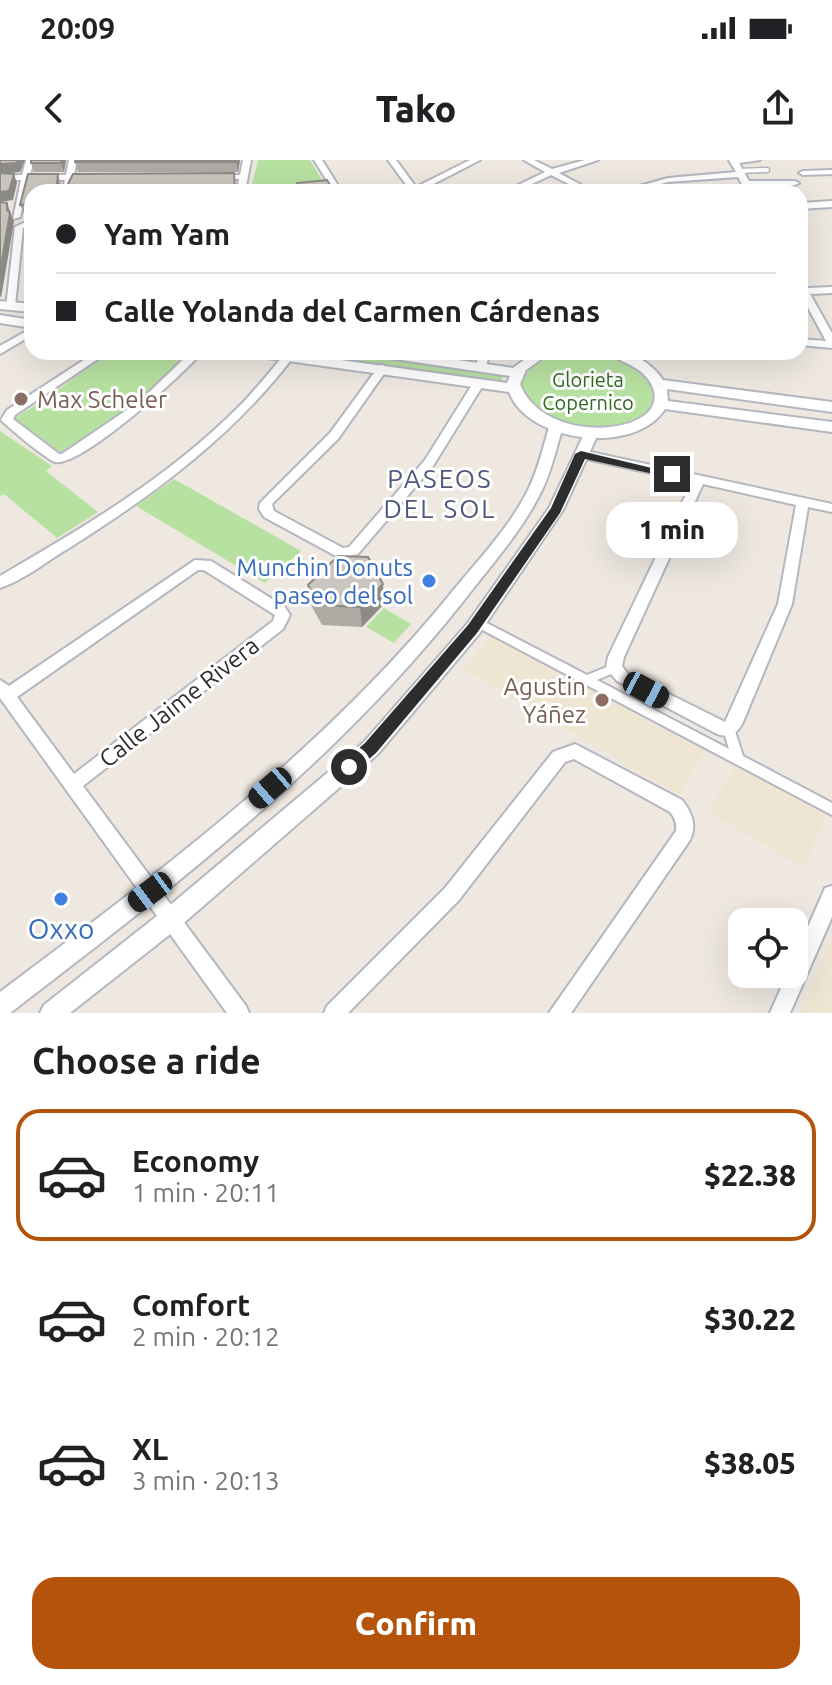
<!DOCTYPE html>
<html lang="en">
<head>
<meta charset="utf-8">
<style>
	body { margin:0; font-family:Ubuntu,sans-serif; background:#f2f2f2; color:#202124; height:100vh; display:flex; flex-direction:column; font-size:30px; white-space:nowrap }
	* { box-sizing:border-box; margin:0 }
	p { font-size:26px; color:#757577 }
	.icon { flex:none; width:44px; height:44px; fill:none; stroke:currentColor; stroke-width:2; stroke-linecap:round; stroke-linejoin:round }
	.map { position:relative; height:853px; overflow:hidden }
	.side { display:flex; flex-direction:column; background:#fff; flex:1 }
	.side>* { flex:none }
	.top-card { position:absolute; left:24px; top:24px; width:784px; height:176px; border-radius:24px; box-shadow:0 8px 32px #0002; display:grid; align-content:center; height:176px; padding:0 32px; background:#fff }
	.buttons { position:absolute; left:728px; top:748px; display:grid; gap:16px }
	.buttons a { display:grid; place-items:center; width:80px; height:80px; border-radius:16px; background:#fff; box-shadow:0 8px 32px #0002; font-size:40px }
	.end { position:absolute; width:36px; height:36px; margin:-18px; border:10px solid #2d2d2d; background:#fff; box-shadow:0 0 0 4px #fff }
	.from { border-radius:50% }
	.bubble { position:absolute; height:56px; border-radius:24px; background:#fff; box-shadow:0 8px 32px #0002; font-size:26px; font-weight:800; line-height:56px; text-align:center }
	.car { position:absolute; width:24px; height:48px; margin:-24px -12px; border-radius:10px; box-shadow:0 0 6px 2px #0007; background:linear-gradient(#222 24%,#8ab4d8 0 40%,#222 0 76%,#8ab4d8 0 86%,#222 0) }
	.top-card b { display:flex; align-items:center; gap:28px; height:76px; font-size:30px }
	.top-card b+b { border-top:2px solid #e0e0e0 }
	.top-card i { width:20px; height:20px; background:#202124 }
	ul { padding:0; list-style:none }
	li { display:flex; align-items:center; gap:24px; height:132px; margin:0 16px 12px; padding:0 16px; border:4px solid transparent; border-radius:24px }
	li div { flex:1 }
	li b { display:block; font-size:30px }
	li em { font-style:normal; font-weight:800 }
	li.current { border-color:#b45309 }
	li>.icon { width:72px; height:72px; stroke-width:1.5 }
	h2 { padding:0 32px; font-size:36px; line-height:96px }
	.button { display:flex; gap:16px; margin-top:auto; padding:16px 32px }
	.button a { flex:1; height:92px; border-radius:24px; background:#b45309; color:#fff; font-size:32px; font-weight:800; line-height:92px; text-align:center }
	.status { display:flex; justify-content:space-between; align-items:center; height:56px; padding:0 40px; background:#fff; direction:ltr }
	.status svg { height:22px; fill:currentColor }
	header { display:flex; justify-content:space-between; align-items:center; height:104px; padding:0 32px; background:#fff; font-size:36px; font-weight:800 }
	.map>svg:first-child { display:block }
</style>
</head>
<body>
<div class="status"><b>20:09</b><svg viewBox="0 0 49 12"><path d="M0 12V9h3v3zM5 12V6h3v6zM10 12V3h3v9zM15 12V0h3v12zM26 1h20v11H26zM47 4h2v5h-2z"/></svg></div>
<header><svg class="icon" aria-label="back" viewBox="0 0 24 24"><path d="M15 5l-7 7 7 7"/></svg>Tako<svg class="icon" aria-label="share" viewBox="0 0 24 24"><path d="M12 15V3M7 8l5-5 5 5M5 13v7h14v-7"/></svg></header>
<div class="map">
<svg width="832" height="853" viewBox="0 0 832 853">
	<rect width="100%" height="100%" fill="#eee8e1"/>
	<!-- education -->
	<g fill="#eee5d2">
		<path d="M 493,473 L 705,590 L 680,635 L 463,509 Z"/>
		<path d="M 736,604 L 827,656 L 803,708 L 709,652 Z"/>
		<path d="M 832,779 L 832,853 L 801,853 Z"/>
	</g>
	<!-- green -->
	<g fill="#b7e1a1">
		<path d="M 258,0 L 310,0 L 327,29 L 250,32 Z"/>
		<path d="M 108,192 L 192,192 C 154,230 110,272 61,293 L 12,260 L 53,234 Z"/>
		<path d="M 299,192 L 328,192 L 503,215 L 502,221 Z"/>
		<path d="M 567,192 C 592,192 673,204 650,246 C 631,283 558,269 533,247 C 502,219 542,196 567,192 Z"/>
		<path d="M 0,271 L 52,306 L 46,311 L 98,352 L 57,378 L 4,334 L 0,336 Z"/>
		<path d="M 174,319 L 301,391 L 265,423 L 136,346 Z"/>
		<path d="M 384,448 L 411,464 L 394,483 L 366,467 Z"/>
	</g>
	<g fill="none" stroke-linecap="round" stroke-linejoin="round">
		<defs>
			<path id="service" d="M 739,11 L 767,10"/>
			<path id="pedestrian" d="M 477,458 L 587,515 L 614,504 L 618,505 L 619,508 L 618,511 L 597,520 L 729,589 L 723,569 L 725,565 L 729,564 L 733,565 L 743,596 L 832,643 L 832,655 L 473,465 L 472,462 L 473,459 Z"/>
			<g id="minor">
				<path d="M 26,0 L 34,0 L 30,15 L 66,15 L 69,0 L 77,0 L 74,15 L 89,15 L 93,17 L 89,19 L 73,20 L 70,32 L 62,32 L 65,20 L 29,20 L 20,57 L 13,59 L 21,20 L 0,20 L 0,16 L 22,15 Z"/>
				<path d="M 243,0 L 251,0 L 245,32 L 237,32 L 239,19 L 218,19 L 214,17 L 218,15 L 240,15 Z"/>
				<path d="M 314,0 L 322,0 L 342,32 L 334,32 Z"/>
				<path d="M 388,0 L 396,0 L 416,27 L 470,0 L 480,0 L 418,32 L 408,32 L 410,30 Z"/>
				<path d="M 524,0 L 534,0 L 552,9 L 585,0 L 598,0 L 559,13 L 594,32 L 584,32 L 551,15 L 515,32 L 504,32 L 545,12 Z"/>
				<path d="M 729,0 L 760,0 L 739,3 L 749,21 L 795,21 L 799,23 L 795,25 L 746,26 L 743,26 L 738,17 L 668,22 L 632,32 L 618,32 L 668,18 L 736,12 Z"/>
				<path d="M 832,10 L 832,14 L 803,15 L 799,13 L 803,11 Z"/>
				<path d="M 32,59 L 32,65 L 23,68 L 15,146 L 6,148 L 15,67 Z"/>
				<path d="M 800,121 L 803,122 L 807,128 L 832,127 L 832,133 L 810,134 L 832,173 L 832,188 L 800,185 L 800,179 L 826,181 L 800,133 Z"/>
				<path d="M 32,168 L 32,175 L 0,194 L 0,186 Z"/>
				<path d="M 96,192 L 108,192 L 15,255 L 13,259 L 59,294 L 62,294 L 140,241 L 191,192 L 202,192 C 184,214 80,308 55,302 C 46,299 9,268 1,260 L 7,250 Z"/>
				<path d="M 286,192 L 297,192 C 236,274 155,334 69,388 C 47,401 24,420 0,428 L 0,416 C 79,370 159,323 225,260 C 248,239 267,216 286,192 Z"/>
				<path d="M 480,192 L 490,192 L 486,206 L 481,209 L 476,206 Z"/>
				<path d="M 383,205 L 388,208 L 338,279 L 272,344 L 274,351 L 343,388 L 349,387 L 425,300 L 475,220 L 479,219 L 485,222 L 433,306 L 358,394 L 341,398 L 336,396 L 264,357 L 259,349 L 260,343 L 330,273 L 379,206 Z"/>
				<path d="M 581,290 L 832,344 L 832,352 L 808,347 L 792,444 L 743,562 C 737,574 730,578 717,574 L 617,521 L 606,508 L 608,497 L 692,322 L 577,297 L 575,294 ZM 703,324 L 796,345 L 778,444 L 725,562 L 627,513 L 622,506 L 624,497 Z"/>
				<path d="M 195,400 L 211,401 L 285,447 L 290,455 L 283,469 L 83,626 L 246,846 L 249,853 L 227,853 L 0,538 L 0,520 L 9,526 ZM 198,410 L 204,410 L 275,455 L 273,461 L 74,614 L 17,537 Z"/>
				<path d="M 575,584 L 682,640 C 692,653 697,665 690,680 L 571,853 L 549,853 L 676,671 C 677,663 675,658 670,652 L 574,599 L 565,602 L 459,740 L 348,853 L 324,853 L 327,846 L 445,728 L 553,592 Z"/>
				<path d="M 832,726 L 832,757 L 790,853 L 770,853 L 787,814 L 794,814 L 794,799 L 825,728 Z"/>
			</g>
			<g id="tertiary">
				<path d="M 832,41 L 832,47 L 800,49 L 800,43 Z"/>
				<path d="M 556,263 L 563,267 C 556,288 552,310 542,330 C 523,370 492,404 465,439 C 337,602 173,728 10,853 L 0,853 L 0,832 C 161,711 325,589 452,432 C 478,400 510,367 528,330 C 538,310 543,288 549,267 Z"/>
				<path d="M 591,270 L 598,274 L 563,350 L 479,474 L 378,594 L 178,768 L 70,853 L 40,853 L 44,845 L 162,752 L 364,582 L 467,464 L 549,348 L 584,274 Z"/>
			</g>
			<g id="secondary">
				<path d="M 0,141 L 32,144 L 32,152 L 0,149 Z"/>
				<path d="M 0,155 L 32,160 L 32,168 L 0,163 Z"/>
				<path d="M 246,192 L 283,192 L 507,223 L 510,216 L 374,196 L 367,192 L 402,192 L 513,208 L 535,192 L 551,192 L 526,210 L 520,224 C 546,292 687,273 648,219 C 638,205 619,202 607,192 C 632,192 649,200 663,220 L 832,242 L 832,252 L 667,229 L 668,241 L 832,262 L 832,272 L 665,249 C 635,296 528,283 509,232 L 253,196 Z"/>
			</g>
		</defs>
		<!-- service casing -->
		<use href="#service" stroke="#b4b7c0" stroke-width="7"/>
		<!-- pedestrian casing -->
		<use href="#pedestrian" stroke="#b4b7c0" stroke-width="4"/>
		<!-- minor casing -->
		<use href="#minor" stroke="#b4b7c0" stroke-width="4"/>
		<!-- tertiary casing -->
		<use href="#tertiary" stroke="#b4b7c0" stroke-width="4"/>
		<!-- secondary casing -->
		<use href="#secondary" stroke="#b4b7c0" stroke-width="4"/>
		<!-- service -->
		<use href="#service" stroke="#fff" stroke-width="4"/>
		<!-- pedestrian -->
		<use href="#pedestrian" fill="#fff" fill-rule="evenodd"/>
		<!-- minor -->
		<use href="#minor" fill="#fff" fill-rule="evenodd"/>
		<!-- tertiary -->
		<use href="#tertiary" fill="#fff" fill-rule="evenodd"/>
		<!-- secondary -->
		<use href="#secondary" fill="#fff" fill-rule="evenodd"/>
	</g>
	<!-- wall -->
	<g fill="#aeaaa4">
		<path d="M 66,0 L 64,12 L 34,12 L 31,3 Z"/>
		<path d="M 240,0 L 238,12 L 78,12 L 75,2 Z"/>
		<path d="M 234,13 L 236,32 L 32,32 L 32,54 L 24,54 L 20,45 L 28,14 L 58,14 L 61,25 L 67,26 L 73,14 Z"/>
		<path d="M 383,424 L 384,444 L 362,467 L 322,465 L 311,445 L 308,425 Z"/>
	</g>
	<!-- shaded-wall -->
	<g fill="#8d8b86">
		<path d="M 18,0 L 25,0 L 20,12 L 0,14 L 0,4 Z"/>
		<path d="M 61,0 L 66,0 L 64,12 L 61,3 Z"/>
		<path d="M 237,0 L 240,0 L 238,12 L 236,2 Z"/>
		<path d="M 14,14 L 17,23 L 13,40 L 0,42 L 0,32 Z"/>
		<path d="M 7,43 L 14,62 L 1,138 L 0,135 L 0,112 Z"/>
		<path d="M 383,424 L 384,444 L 362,467 L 360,447 Z"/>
	</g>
	<!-- building -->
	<g fill="#cac6bf" stroke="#8d8b86" stroke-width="2">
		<path d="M 0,0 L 18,0 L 16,3 L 0,4 Z"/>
		<rect x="31" y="0" width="30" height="3"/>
		<path d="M 75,0 L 237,0 L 236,2 L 75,2 Z"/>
		<path d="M 0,13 L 14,14 L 9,31 L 0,32 Z"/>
		<path d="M 234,13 L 235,32 L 32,32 L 32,44 L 20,45 L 28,14 L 58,14 L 57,24 L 67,26 L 73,14 Z"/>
		<path d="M 327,20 L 334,32 L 242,32 L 301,32 L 297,23 Z"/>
		<path d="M 0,42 L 7,43 L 7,50 L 10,53 L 0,112 Z"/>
		<path d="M 338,396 L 368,397 L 383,424 L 360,447 L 319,445 L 308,425 Z"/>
	</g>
	<!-- route -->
	<path fill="#2d2d2d" d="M 581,291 L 677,314 L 672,318 L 585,299 L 560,353 L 477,473 L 376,593 L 354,612 L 343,612 L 343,602 L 365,583 L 468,465 L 551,348 L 575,294 Z"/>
	<!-- markers -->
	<g fill="#8d6e63" stroke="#fff" stroke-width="3">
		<circle cx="21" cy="239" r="8"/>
		<circle cx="602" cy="540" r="8"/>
	</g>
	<g fill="#3f7fe0" stroke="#fff" stroke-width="3">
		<circle cx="429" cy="421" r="8"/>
		<circle cx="61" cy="739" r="8"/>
	</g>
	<g text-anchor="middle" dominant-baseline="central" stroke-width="6" stroke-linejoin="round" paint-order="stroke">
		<!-- far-park labels -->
		<g font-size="20" fill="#2f6820" stroke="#fff">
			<text x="588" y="219">Glorieta<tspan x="588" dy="23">Copernico</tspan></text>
		</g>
		<!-- education labels -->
		<g font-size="24" fill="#785e54" stroke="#fff" text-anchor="start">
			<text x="37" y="239">Max Scheler</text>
			<text x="586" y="526" text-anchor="end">Agustin<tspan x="586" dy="28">Yáñez</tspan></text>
		</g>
		<!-- shop labels -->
		<g font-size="24" fill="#366cbe" stroke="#fff" text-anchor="end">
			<text x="413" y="407">Munchin Donuts<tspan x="413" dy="28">paseo del sol</tspan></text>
		</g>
		<!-- street labels -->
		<g font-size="24" fill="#2d2d2d" stroke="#fff">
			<text transform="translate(179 542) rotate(-38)">Calle Jaime Rivera</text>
		</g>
		<!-- neighbourhood labels -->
		<g font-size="26" letter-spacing="2" fill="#4f587c" stroke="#fff">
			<text x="440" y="318">PASEOS<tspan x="440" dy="30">DEL SOL</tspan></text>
		</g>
		<!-- near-shop labels -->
		<g font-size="28" fill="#366cbe" stroke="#fff">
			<text x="61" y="768">Oxxo</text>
		</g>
	</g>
</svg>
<div class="buttons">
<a><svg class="icon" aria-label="locate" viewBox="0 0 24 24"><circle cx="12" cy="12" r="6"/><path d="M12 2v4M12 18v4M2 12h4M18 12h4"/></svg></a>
</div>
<i class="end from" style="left:349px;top:607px"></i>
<i class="end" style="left:672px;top:314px"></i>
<div class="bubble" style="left:606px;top:342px;width:132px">1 min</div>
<i class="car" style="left:646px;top:530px;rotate:118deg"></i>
<i class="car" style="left:270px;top:628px;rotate:229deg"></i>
<i class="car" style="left:150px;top:732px;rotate:233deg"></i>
<div class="top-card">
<b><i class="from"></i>Yam Yam</b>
<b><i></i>Calle Yolanda del Carmen Cárdenas</b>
</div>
</div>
<section class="side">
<h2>Choose a ride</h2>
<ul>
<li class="current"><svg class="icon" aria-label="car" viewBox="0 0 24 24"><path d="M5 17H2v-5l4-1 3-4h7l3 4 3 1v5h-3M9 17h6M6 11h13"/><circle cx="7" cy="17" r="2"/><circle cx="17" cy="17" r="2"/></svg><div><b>Economy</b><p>1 min · 20:11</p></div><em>$22.38</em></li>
<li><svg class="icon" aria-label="car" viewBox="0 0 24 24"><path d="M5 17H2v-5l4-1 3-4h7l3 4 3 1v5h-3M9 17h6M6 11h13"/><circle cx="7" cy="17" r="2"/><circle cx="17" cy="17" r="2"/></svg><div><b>Comfort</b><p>2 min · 20:12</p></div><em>$30.22</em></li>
<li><svg class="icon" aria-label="car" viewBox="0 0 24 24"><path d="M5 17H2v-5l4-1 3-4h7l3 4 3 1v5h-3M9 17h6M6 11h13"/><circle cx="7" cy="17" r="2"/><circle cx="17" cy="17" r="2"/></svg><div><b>XL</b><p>3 min · 20:13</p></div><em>$38.05</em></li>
</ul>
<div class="button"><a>Confirm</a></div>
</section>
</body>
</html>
